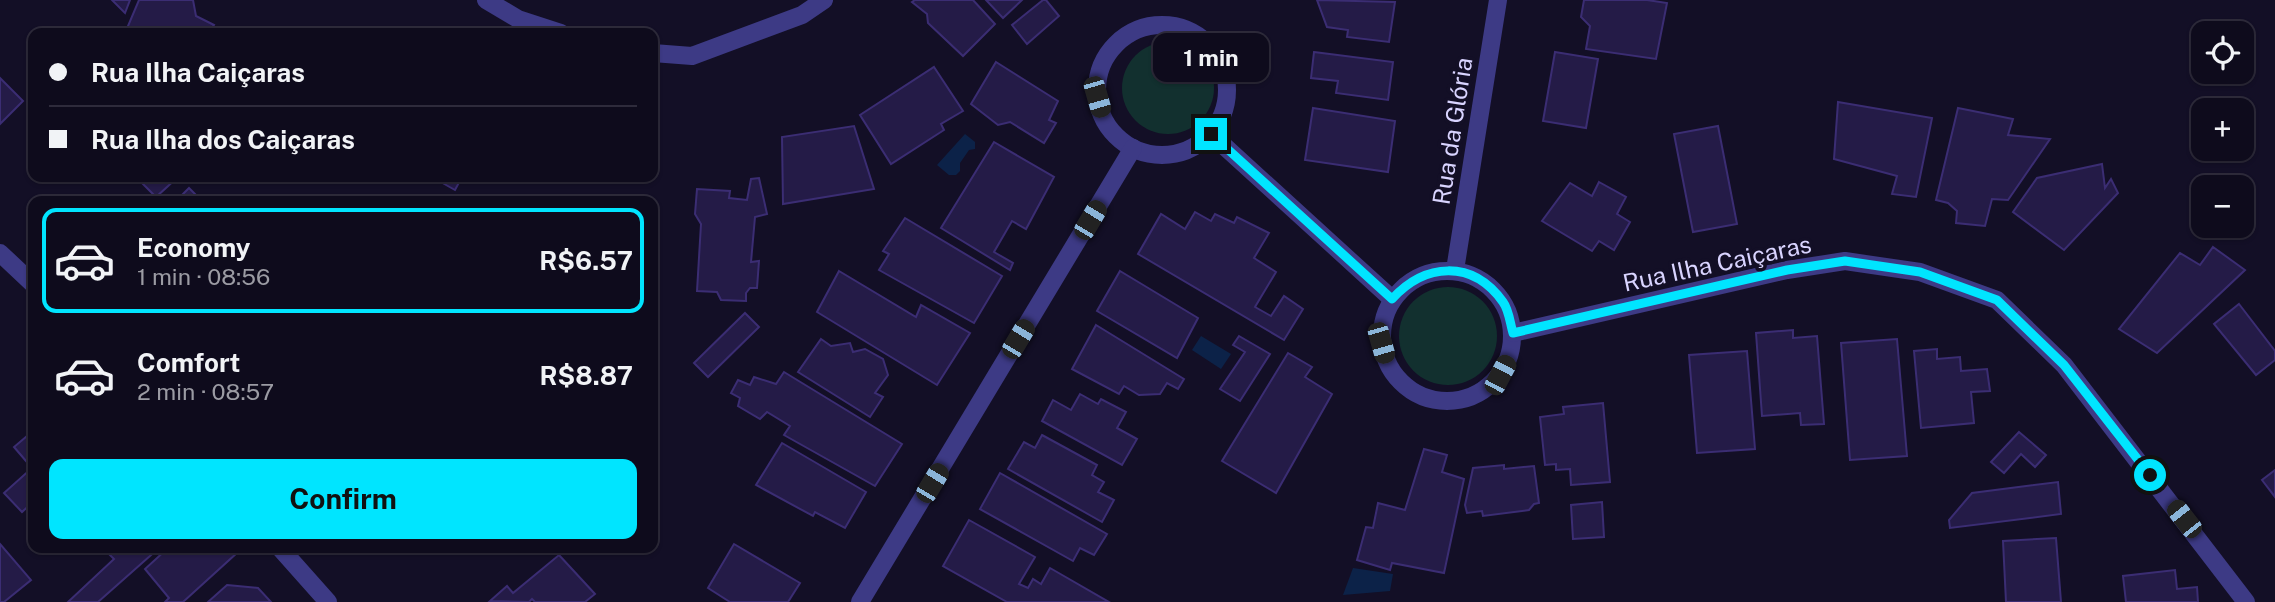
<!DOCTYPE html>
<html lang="en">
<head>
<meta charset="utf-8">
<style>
	body { margin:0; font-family:"Public Sans",sans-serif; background:#1c1929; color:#f1f3f6; height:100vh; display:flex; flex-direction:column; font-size:26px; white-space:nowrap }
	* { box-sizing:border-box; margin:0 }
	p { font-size:23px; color:#9b9ba3 }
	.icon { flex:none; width:38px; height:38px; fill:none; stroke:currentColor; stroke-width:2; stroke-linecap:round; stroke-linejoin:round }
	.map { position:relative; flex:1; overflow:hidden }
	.sheet { position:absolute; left:28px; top:196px; width:630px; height:357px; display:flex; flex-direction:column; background:#0e0b1c; border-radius:14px; box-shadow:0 2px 5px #0004,0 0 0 2px #2e2b3b }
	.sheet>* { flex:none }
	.banner { position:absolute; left:28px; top:28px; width:630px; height:154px; border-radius:14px; box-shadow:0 2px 5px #0004,0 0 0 2px #2e2b3b; display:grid; align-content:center; height:154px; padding:0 21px; background:#0e0b1c }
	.buttons { position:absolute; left:2191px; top:21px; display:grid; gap:14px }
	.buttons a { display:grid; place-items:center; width:63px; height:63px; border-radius:14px; background:#0e0b1c; box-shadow:0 2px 5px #0004,0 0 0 2px #2e2b3b; font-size:35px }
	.end { position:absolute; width:32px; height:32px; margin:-16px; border:9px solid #00e5ff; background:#111; box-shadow:0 0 0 4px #111 }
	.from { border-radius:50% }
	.bubble { position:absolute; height:49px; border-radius:14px; background:#0e0b1c; box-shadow:0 2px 5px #0004,0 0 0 2px #2e2b3b; font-size:23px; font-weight:700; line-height:49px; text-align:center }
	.car { position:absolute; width:21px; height:42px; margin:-21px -10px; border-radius:9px; box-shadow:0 0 5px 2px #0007; background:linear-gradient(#222 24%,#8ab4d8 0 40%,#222 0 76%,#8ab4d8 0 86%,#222 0) }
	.banner b { display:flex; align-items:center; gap:24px; height:66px; font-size:26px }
	.banner b+b { border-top:2px solid #2e2b3b }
	.banner i { width:18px; height:18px; background:#f1f3f6 }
	ul { padding:12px 0 0; list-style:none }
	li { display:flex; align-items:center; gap:21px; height:105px; margin:0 14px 10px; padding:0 7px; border:4px solid transparent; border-radius:14px }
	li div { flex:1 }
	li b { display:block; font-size:26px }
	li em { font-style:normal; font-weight:700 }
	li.selected { border-color:#00e5ff }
	li>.icon { width:63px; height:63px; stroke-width:1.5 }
	.primary-button { display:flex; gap:14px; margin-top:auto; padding:14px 21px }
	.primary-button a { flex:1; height:80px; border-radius:14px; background:#00e5ff; color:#111; font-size:28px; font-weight:700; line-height:80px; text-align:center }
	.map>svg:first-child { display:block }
</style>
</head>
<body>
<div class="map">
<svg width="2275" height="602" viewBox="0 0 2275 602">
	<rect width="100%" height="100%" fill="#130f26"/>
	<!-- green -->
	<g fill="#12302f">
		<circle cx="1168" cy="88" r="46"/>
		<circle cx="1448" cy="336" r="49"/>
	</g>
	<!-- water -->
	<g fill="#0c2248">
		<path d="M 965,134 L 975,142 L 975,149 L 969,150 L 960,163 L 960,171 L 956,175 L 949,175 L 937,165 Z"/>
		<path d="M 1201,336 L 1231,354 L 1221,369 L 1192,350 Z"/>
		<path d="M 1353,568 L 1393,574 L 1390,591 L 1343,595 Z"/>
	</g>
	<!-- building -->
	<g fill="#241b47" stroke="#3b2d73" stroke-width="2">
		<path d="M 112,0 L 130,0 L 125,13 Z"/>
		<path d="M 139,0 L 193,0 L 196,16 L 214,25 L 209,33 L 135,33 L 128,26 Z"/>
		<path d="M 915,0 L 973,0 L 995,24 L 963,56 L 928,23 L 927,14 L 912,2 Z"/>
		<path d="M 986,0 L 1022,0 L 1003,18 Z"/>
		<path d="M 1043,0 L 1046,0 L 1059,16 L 1027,44 L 1012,25 Z"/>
		<path d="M 1317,0 L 1395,2 L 1389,42 L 1347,37 L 1348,30 L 1327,27 Z"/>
		<path d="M 1584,0 L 1647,0 L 1667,3 L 1656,59 L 1586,49 L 1590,26 L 1581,17 Z"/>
		<path d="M 1314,52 L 1393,62 L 1388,100 L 1336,93 L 1338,81 L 1311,78 Z"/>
		<path d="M 1555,52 L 1598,59 L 1586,128 L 1543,121 Z"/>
		<path d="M 996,62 L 1058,101 L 1049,120 L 1056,123 L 1044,143 L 1010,122 L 998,125 L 971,104 Z"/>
		<path d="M 934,67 L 963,111 L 941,124 L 944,130 L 891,164 L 860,115 Z"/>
		<path d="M 0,78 L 23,101 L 0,124 Z"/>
		<path d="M 1838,102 L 1932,118 L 1916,197 L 1892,194 L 1897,176 L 1834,159 Z"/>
		<path d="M 1313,108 L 1395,121 L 1388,172 L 1305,160 Z"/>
		<path d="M 1958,108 L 2013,119 L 2008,135 L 2050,139 L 2008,200 L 1992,199 L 1985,226 L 1956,223 L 1957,211 L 1948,203 L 1936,200 Z"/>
		<path d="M 854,126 L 874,189 L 783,204 L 782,137 Z"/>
		<path d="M 1718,126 L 1737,224 L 1693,232 L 1674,134 Z"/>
		<path d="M 994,142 L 1054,177 L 1026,229 L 1012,221 L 994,252 L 1013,263 L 1010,270 L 941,228 Z"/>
		<path d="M 2102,164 L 2105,188 L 2111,179 L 2118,193 L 2064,250 L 2013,212 L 2037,178 Z"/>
		<path d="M 136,177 L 178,177 L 156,197 Z"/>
		<path d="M 432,177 L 462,177 L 455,190 Z"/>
		<path d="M 759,178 L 767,214 L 755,217 L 751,262 L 759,261 L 757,288 L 750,288 L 746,293 L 746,301 L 721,300 L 717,292 L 697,291 L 701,224 L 695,214 L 697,189 L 730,191 L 729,198 L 747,200 L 751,179 Z"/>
		<path d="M 1599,182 L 1626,197 L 1617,214 L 1630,222 L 1614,250 L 1599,241 L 1592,251 L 1542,221 L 1570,183 L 1592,196 Z"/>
		<path d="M 189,188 L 202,201 L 176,201 Z"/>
		<path d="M 1195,212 L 1211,221 L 1215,214 L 1234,223 L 1237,217 L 1269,233 L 1254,258 L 1276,272 L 1255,307 L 1271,316 L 1284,296 L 1303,309 L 1284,340 L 1138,254 L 1161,214 L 1185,229 Z"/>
		<path d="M 905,218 L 1002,276 L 974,323 L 879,270 L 889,254 L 883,251 Z"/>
		<path d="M 2213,247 L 2245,270 L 2157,353 L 2119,329 L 2180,253 L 2200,265 Z"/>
		<path d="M 839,271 L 916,317 L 921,305 L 970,333 L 937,385 L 817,312 Z"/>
		<path d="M 1120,271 L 1198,318 L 1177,358 L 1097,311 Z"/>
		<path d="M 2239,304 L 2275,351 L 2275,360 L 2256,375 L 2214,324 Z"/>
		<path d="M 745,313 L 759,327 L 708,377 L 694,363 Z"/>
		<path d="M 1096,325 L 1184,379 L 1178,389 L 1167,383 L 1160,394 L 1139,395 L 1124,386 L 1119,394 L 1072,369 Z"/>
		<path d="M 1793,330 L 1793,338 L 1817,336 L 1824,424 L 1801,425 L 1800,413 L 1762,416 L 1756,333 Z"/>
		<path d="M 1239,336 L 1270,354 L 1240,401 L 1220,389 L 1245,352 L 1233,345 Z"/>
		<path d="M 821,339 L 831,346 L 850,343 L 853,352 L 865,349 L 883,359 L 888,375 L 875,393 L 883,397 L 870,417 L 798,372 Z"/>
		<path d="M 1897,339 L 1907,456 L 1850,460 L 1841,343 Z"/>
		<path d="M 1937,349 L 1937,359 L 1960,357 L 1961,371 L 1987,369 L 1990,391 L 1971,392 L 1974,423 L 1921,428 L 1914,351 Z"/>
		<path d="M 1747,351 L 1755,449 L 1697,453 L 1689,355 Z"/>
		<path d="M 1288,353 L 1312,367 L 1305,377 L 1332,394 L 1276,493 L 1222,461 Z"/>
		<path d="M 784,372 L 902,444 L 875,486 L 784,435 L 790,426 L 767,412 L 760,419 L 738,406 L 740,398 L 731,393 L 738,380 L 750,385 L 754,377 L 776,384 Z"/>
		<path d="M 1080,394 L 1098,404 L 1101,399 L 1126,412 L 1117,428 L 1137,439 L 1122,465 L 1042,421 L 1053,400 L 1071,410 Z"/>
		<path d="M 1603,403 L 1610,482 L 1571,485 L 1570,469 L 1556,470 L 1556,464 L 1545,465 L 1540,417 L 1564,414 L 1563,407 Z"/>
		<path d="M 33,431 L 33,502 L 22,512 L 4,493 L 32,468 L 14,447 Z"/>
		<path d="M 2019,432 L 2046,455 L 2035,467 L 2021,454 L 2004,473 L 1991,462 Z"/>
		<path d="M 1042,435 L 1097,465 L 1092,475 L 1104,482 L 1098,492 L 1114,500 L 1102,522 L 1008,469 L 1024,442 L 1035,448 Z"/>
		<path d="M 782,443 L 866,492 L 845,528 L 815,512 L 813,516 L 756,485 Z"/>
		<path d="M 1424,449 L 1447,455 L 1442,472 L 1464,479 L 1444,573 L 1392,563 L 1390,570 L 1357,560 L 1366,527 L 1373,528 L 1378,503 L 1405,510 Z"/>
		<path d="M 1504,465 L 1504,469 L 1534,466 L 1539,503 L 1534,504 L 1529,510 L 1483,516 L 1482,511 L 1467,513 L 1465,505 L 1473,468 Z"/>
		<path d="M 2275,470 L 2275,497 L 2262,480 Z"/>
		<path d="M 1000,473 L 1107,534 L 1094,555 L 1080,548 L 1073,561 L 980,509 Z"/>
		<path d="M 2058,482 L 2061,514 L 1950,528 L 1949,520 L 1972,493 Z"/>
		<path d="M 1602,502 L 1604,537 L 1573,539 L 1571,505 Z"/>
		<path d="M 969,520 L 1035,557 L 1019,584 L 1028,588 L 1033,579 L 1041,584 L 1050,568 L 1109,602 L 1007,602 L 943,566 Z"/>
		<path d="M 2056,538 L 2061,602 L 2006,602 L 2003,541 Z"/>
		<path d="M 0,544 L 31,580 L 4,602 L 0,602 Z"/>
		<path d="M 734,544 L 800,583 L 788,602 L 730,602 L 708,588 Z"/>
		<path d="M 103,548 L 159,548 L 98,602 L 68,602 L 114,559 Z"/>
		<path d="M 168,548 L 233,548 L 238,552 L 183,602 L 165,602 L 169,598 L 145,569 Z"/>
		<path d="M 559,555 L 595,594 L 585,602 L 535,602 L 532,599 L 529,602 L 490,601 L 507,586 L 513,593 Z"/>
		<path d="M 2175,570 L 2177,589 L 2197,587 L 2198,602 L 2126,602 L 2123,576 Z"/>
		<path d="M 227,585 L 258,588 L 271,602 L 208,602 Z"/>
	</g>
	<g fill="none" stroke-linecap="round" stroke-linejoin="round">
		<!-- street -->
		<g stroke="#3d3a85" stroke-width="18">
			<path d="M 486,0 L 518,19 L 561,33"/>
			<circle cx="1162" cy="90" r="65"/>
			<path d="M 653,53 L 692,56 L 802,15 L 824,0"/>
			<path d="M 1211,134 L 1392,299"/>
			<path d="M 0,253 L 33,284"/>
			<path d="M 1455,270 L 1498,0"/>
			<circle cx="1447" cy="336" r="65"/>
			<path d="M 1513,333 L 1787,270 L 1845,261 L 1920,272 L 1997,300 L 2064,365 L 2246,602"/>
			<path d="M 280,548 L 328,602"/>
			<path d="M 860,602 L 1133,148"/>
		</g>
	</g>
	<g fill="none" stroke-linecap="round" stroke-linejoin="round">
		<!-- route -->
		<path stroke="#00e5ff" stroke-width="9" d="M 1211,134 L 1392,299 C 1425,263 1472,259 1503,302 C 1509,310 1510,323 1513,333 L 1787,270 L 1845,261 L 1920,272 L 1997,300 L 2064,365 L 2150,475"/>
	</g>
	<g text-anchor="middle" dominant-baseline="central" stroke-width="7" stroke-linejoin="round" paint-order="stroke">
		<!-- street labels -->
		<g font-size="24" fill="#d9d4ff" stroke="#130f26">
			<text transform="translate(1452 131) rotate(-81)">Rua da Glória</text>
			<text transform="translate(1717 263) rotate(-12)">Rua Ilha Caiçaras</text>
		</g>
	</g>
</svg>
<div class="buttons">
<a><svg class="icon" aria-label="locate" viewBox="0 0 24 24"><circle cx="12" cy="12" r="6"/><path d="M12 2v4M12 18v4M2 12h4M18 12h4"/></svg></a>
<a>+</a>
<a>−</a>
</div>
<i class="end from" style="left:2150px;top:475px"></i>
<i class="end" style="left:1211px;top:134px"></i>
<div class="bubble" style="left:1153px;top:33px;width:116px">1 min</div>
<i class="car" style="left:1097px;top:97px;rotate:164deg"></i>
<i class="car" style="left:1090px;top:220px;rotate:31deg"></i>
<i class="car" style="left:1018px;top:339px;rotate:31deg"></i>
<i class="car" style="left:1381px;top:343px;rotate:164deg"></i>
<i class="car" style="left:1500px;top:375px;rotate:28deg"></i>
<i class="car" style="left:932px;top:483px;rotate:31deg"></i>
<i class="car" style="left:2184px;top:519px;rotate:322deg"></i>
<div class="banner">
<b><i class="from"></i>Rua Ilha Caiçaras</b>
<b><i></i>Rua Ilha dos Caiçaras</b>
</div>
<section class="sheet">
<ul>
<li class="selected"><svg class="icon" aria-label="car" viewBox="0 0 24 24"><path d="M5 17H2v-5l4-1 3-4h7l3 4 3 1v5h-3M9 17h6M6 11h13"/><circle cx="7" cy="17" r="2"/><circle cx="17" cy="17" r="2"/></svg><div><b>Economy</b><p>1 min · 08:56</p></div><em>R$6.57</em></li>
<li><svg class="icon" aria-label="car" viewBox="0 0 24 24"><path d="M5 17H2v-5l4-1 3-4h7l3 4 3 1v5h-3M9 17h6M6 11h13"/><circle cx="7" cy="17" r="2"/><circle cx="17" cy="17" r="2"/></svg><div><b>Comfort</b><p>2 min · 08:57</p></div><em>R$8.87</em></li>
</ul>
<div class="primary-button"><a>Confirm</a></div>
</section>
</div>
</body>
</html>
